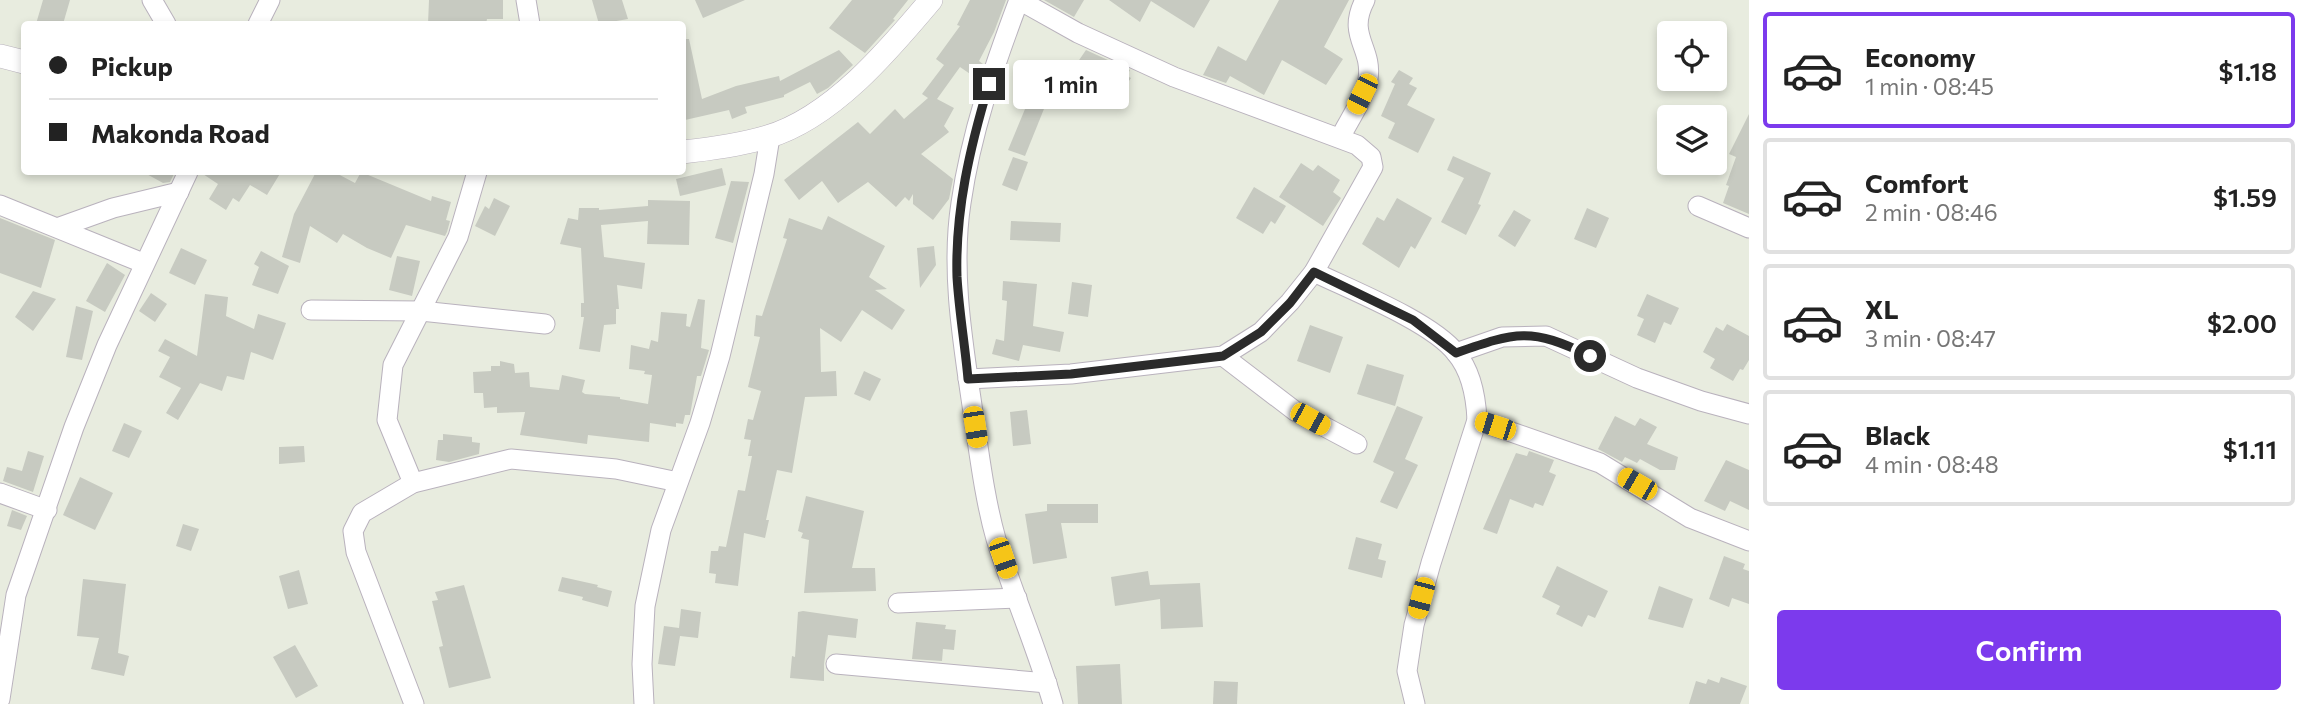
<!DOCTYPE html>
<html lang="en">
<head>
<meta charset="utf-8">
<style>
	body { margin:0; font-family:Commissioner,sans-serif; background:#f2f2f2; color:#222; height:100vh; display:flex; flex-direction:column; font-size:26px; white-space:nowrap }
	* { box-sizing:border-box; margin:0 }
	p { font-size:23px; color:#767676 }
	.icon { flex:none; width:38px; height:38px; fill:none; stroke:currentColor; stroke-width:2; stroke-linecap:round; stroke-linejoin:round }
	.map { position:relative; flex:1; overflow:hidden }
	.drawer { display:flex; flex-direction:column; background:#fff; width:560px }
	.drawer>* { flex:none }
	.top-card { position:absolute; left:21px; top:21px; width:665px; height:154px; border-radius:7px; box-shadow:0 4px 10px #0003; display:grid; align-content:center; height:154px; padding:0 28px; background:#fff }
	.buttons { position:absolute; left:1657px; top:21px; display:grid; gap:14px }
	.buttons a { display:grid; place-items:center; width:70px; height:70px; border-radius:7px; background:#fff; box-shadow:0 4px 10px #0003; font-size:35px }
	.end { position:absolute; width:32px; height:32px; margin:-16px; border:9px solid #2b2b2b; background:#fff; box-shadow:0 0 0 4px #fff }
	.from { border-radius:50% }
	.bubble { position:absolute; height:49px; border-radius:7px; background:#fff; box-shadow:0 4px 10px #0003; font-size:23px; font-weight:600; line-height:49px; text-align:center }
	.car { position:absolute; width:21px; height:42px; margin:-21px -10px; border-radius:9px; box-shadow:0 0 5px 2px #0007; background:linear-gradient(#f5c518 24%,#345 0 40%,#f5c518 0 76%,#345 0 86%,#f5c518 0) }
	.top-card b { display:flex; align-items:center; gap:24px; height:66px; font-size:26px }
	.top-card b+b { border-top:2px solid #e0e0e0 }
	.top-card i { width:18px; height:18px; background:#222 }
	ul { padding:12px 0 0; list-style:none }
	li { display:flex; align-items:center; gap:21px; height:116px; margin:0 14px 10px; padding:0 14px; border:4px solid #e0e0e0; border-radius:7px }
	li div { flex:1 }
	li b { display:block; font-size:26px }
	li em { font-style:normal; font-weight:600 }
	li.current { border-color:#7c3aed }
	li>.icon { width:63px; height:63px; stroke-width:1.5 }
	.button { display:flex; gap:14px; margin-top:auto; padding:14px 28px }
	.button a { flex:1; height:80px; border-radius:7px; background:#7c3aed; color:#fff; font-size:28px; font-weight:600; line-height:80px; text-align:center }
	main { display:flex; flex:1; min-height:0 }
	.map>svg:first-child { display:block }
</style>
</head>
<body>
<main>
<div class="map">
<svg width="1749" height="704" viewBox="0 0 1749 704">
	<rect width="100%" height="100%" fill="#e8ecdf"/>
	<!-- building -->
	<g fill="#c7cac1">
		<path d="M 43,0 L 70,0 L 63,24 L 36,24 Z"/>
		<path d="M 429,0 L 503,0 L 503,19 L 487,19 L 486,24 L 428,24 Z"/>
		<path d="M 592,0 L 622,0 L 628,19 L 599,24 Z"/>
		<path d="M 695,0 L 745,0 L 703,18 Z"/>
		<path d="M 852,0 L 908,0 L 893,19 L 895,20 L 865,53 L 829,28 Z"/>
		<path d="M 970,0 L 1006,0 L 994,32 L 979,61 L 983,64 L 980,74 L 976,78 L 960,67 L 937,99 L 954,108 L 944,126 L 949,132 L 921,154 L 953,179 L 949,199 L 933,220 L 913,204 L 913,194 L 909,201 L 905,197 L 896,207 L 868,182 L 838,203 L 822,181 L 799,200 L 784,180 L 858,122 L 870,134 L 895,109 L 904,119 L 928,98 L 922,94 L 944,65 L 936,59 L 960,26 L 957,25 Z"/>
		<path d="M 1044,0 L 1084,0 L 1074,17 Z"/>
		<path d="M 1109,0 L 1210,0 L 1194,28 L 1151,1 L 1140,22 Z"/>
		<path d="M 1279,0 L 1349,0 L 1324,47 L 1343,59 L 1326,85 L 1282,60 L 1264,95 L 1230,76 L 1226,83 L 1203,75 L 1218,46 L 1246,61 Z"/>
		<path d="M 682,39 L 689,39 L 702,99 L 736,86 L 779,76 L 780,81 L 839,50 L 853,65 L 828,88 L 817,94 L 810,82 L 784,95 L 784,97 L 745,107 L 747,113 L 732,119 L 729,110 L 685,120 L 682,111 Z"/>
		<path d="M 1086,50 L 1130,70 L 1127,76 L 1131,78 L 1120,94 L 1075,66 Z"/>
		<path d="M 1399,70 L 1413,78 L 1409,84 L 1417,88 L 1407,105 L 1435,119 L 1418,153 L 1388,138 L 1395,123 L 1381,116 L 1395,84 L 1391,82 Z"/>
		<path d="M 1035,85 L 1050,94 L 1025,156 L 1008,150 Z"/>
		<path d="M 1749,114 L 1749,214 L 1723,203 L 1729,186 L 1726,185 L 1736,157 L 1729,154 Z"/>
		<path d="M 1453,156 L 1491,173 L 1478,204 L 1481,205 L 1466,235 L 1441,222 L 1464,178 L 1447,170 Z"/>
		<path d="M 1013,157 L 1028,162 L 1017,191 L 1002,185 Z"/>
		<path d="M 1301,163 L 1313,171 L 1318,165 L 1340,180 L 1333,192 L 1341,198 L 1323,226 L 1279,197 Z"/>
		<path d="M 722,168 L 726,185 L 680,196 L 676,179 Z"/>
		<path d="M 143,172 L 175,172 L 170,182 L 163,183 Z"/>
		<path d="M 200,172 L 281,172 L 267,195 L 250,185 L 239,202 L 233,198 L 226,210 L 209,199 L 218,184 Z"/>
		<path d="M 316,172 L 334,172 L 355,183 L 361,172 L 431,201 L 432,196 L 451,202 L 446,220 L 450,221 L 447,232 L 445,236 L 406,225 L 391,258 L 367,248 L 343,234 L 337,243 L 310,226 L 300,263 L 282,257 L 294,214 Z"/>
		<path d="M 731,181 L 749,182 L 733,243 L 715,238 Z"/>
		<path d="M 1254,187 L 1286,206 L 1275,224 L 1271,221 L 1263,234 L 1236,218 Z"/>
		<path d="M 494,198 L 510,206 L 495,236 L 475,226 L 485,206 L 489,209 Z"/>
		<path d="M 1397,198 L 1432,218 L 1415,249 L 1411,246 L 1399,268 L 1362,244 L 1377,217 L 1384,221 Z"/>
		<path d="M 648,200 L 690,201 L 689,245 L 647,244 L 648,221 L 601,225 L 604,257 L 645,263 L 642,289 L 617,285 L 619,309 L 616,309 L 616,324 L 604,325 L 600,352 L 579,349 L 584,317 L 581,317 L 581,303 L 584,303 L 581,248 L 560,244 L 568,218 L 578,220 L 579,208 L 599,208 L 599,210 L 648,206 Z"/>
		<path d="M 1587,208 L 1609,218 L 1596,248 L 1574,239 Z"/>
		<path d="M 1514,210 L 1531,220 L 1515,247 L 1498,236 Z"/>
		<path d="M 828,216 L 885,246 L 869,277 L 887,289 L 875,290 L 905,310 L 892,330 L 862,310 L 841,342 L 820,328 L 821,372 L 836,371 L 837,396 L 805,397 L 792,473 L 777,470 L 766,520 L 769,520 L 765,538 L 744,533 L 738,586 L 715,583 L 716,574 L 709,573 L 711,551 L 718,551 L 719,546 L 726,547 L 738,490 L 745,491 L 752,456 L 748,456 L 751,440 L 744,439 L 748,419 L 753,420 L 761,391 L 748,387 L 760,337 L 754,336 L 756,315 L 762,316 L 787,239 L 783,238 L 789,218 L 822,230 Z"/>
		<path d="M 0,218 L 55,240 L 41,288 L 0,273 Z"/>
		<path d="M 1011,221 L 1061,223 L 1060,242 L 1010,240 Z"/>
		<path d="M 934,246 L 936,265 L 920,288 L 917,248 Z"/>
		<path d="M 181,248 L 207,260 L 195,285 L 169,273 Z"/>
		<path d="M 261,251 L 289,266 L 278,294 L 252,285 L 259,267 L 254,264 Z"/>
		<path d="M 397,256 L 420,261 L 412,296 L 389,290 Z"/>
		<path d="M 107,263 L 125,275 L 105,312 L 86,301 Z"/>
		<path d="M 1003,281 L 1037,284 L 1033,326 L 1064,332 L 1060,352 L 1023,345 L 1019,361 L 992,354 L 996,339 L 1004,341 L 1007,301 L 1002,300 Z"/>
		<path d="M 1072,282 L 1092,285 L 1088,317 L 1068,314 Z"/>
		<path d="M 33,291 L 56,299 L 33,331 L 15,317 Z"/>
		<path d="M 151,293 L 167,304 L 155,322 L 139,311 Z"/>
		<path d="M 205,294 L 228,297 L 226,316 L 254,329 L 258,314 L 286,323 L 273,360 L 251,352 L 244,380 L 227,376 L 222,391 L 200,383 L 178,420 L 166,413 L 181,388 L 159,377 L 170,357 L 158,351 L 165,339 L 197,356 Z"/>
		<path d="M 1647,294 L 1679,308 L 1671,325 L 1664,322 L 1655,343 L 1637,335 L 1644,319 L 1637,316 Z"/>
		<path d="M 698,299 L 705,300 L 701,348 L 709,350 L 701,376 L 697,376 L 690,415 L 685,415 L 683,424 L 676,423 L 676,427 L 650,423 L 649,442 L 588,435 L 587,444 L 520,435 L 525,412 L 497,413 L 497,407 L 484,408 L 483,393 L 474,393 L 473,372 L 491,371 L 491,366 L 500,366 L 500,361 L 514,364 L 515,373 L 529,372 L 530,387 L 559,390 L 562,375 L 585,380 L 582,392 L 585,394 L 620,397 L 620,399 L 648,404 L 652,375 L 644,374 L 645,371 L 629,369 L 631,345 L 649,349 L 651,340 L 658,342 L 661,312 L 687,314 L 686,326 L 690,327 Z"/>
		<path d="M 76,306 L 93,311 L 82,360 L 66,357 Z"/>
		<path d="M 1727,324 L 1749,336 L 1749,360 L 1743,370 L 1740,369 L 1733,381 L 1710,368 L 1715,359 L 1703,352 L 1716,327 L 1723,331 Z"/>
		<path d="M 1310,325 L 1343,337 L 1330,373 L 1297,361 Z"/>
		<path d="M 1367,364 L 1404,375 L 1395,406 L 1357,394 Z"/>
		<path d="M 864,371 L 881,379 L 870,401 L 854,394 Z"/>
		<path d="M 1397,406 L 1423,417 L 1405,459 L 1418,465 L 1397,509 L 1380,502 L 1394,472 L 1373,462 Z"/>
		<path d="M 1027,410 L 1031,444 L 1013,446 L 1010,412 Z"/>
		<path d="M 1615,416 L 1635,426 L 1640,418 L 1657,427 L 1647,444 L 1678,457 L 1675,470 L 1660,470 L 1640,459 L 1637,463 L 1625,457 L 1622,462 L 1598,449 Z"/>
		<path d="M 124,423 L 142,431 L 129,458 L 112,451 Z"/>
		<path d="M 443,434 L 472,437 L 472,442 L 480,443 L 479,454 L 449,462 L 436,460 L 438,440 L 443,440 Z"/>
		<path d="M 304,446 L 305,462 L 279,464 L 279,447 Z"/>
		<path d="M 28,451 L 44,456 L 33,492 L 3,481 L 7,467 L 22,471 Z"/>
		<path d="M 1529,451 L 1554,460 L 1549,472 L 1556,475 L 1543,506 L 1535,503 L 1533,508 L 1510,499 L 1497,534 L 1483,529 L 1516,453 L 1527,456 Z"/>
		<path d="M 1726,460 L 1749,470 L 1749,510 L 1730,501 L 1725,511 L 1704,501 Z"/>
		<path d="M 80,477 L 113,493 L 95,530 L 63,515 Z"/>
		<path d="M 806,496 L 864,511 L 852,568 L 875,568 L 876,591 L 804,593 L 809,540 L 801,538 L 803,533 L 798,531 Z"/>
		<path d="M 1047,504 L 1098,504 L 1098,523 L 1061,523 L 1067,558 L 1033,564 L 1025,514 L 1047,511 Z"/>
		<path d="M 12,510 L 27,516 L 21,530 L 7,526 Z"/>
		<path d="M 183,524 L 199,529 L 191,551 L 176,546 Z"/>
		<path d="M 1356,537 L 1382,544 L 1378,559 L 1386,561 L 1382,578 L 1348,569 Z"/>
		<path d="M 1724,556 L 1745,564 L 1743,569 L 1749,571 L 1749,604 L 1732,598 L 1729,607 L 1709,599 Z"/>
		<path d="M 1557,566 L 1608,591 L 1595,618 L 1588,615 L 1582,627 L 1556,614 L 1560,606 L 1542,597 Z"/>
		<path d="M 299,570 L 308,604 L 288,609 L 279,576 Z"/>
		<path d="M 1148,571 L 1150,585 L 1200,583 L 1203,627 L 1161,629 L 1160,599 L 1115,606 L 1111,577 Z"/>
		<path d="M 562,577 L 598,585 L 597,587 L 612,591 L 608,607 L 582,600 L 583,597 L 558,591 Z"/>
		<path d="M 83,579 L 126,584 L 118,653 L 129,656 L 124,676 L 91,669 L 99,638 L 77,636 Z"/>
		<path d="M 464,585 L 491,678 L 449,688 L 439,647 L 443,646 L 432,601 L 438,600 L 435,592 Z"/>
		<path d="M 1659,586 L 1693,599 L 1683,628 L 1648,619 Z"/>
		<path d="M 681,609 L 701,612 L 698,638 L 680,636 L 675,666 L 658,664 L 664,626 L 679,628 Z"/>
		<path d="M 803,611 L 858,619 L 856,638 L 828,635 L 824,664 L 824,681 L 790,678 L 792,656 L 795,657 L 798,612 Z"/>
		<path d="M 916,622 L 946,625 L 945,629 L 956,630 L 954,650 L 943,649 L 942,661 L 912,659 Z"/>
		<path d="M 295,645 L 318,686 L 296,698 L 273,657 Z"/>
		<path d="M 1120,664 L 1122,704 L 1078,704 L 1076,666 Z"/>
		<path d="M 1721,677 L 1747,686 L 1740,704 L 1689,704 L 1696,681 L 1706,684 L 1708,679 L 1719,683 Z"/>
		<path d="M 1214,681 L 1238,682 L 1237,704 L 1213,704 Z"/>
	</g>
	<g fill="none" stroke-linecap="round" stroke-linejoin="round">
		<defs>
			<g id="minor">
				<path d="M 152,0 L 166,24"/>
				<path d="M 526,0 L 530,24"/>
				<path d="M 1019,0 C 994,66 971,133 961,203 C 950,274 964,349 974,419 C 980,459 985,500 996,539 C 1013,594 1037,648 1053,704"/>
				<path d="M 258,24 L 270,0"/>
				<path d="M 1340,138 C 1349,120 1364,99 1368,79 C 1373,47 1346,36 1365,0"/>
				<path d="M 0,205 L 143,263"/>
				<path d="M 1698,206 L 1749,228"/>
				<path d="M 60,227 L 113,208 L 179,192"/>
				<path d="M 1314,272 C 1351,290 1432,322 1456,353 C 1472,372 1476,397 1477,420 L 1431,563 L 1414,625 L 1407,671 L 1415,704"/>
				<path d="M 311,310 L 421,311 L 545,324"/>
				<path d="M 1456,353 L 1502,337 L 1546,336 L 1637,378 L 1701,401 L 1749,414"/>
				<path d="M 1223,356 L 1295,411 L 1357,444"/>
				<path d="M 968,379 L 1071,374 L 1223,356 L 1261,332 L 1290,302 L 1314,272 L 1373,167 L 1371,157 L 1357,145 L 1174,77 L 1078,33 L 1019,0"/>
				<path d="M 1477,420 L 1600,463 L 1690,518 L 1749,541"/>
				<path d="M 413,483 L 387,420 L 393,365 L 458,237 L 477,172"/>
				<path d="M 0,493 L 47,510"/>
				<path d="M 898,603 L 1017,598"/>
				<path d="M 836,664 L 1047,683"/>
				<path d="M 0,699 L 16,595 L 74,427 L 107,345 L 188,172"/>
				<path d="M 414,704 L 356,552 L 353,531 L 362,513 L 413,483 L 511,459 L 616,469 L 678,482"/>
				<path d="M 644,704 L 642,664 L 645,606 L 661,530 L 700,423 L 720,356 L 764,174 L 770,137"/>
			</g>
			<g id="tertiary">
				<path d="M 0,56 L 24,62"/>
				<path d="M 682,152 C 711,149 740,145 767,137 C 832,118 889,50 931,0"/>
			</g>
		</defs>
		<!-- minor casing -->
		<use href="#minor" stroke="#b9b2bd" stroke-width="21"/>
		<!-- tertiary casing -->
		<use href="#tertiary" stroke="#b9b2bd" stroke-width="24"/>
		<!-- minor -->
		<use href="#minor" stroke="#fff" stroke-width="19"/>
		<!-- tertiary -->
		<use href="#tertiary" stroke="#fff" stroke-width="23"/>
	</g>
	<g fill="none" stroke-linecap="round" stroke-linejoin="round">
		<!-- route -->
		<path stroke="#2b2b2b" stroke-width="9" d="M 989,84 C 970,147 955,211 957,277 C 959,311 965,345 968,379 L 1071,374 L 1223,356 L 1261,332 L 1290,303 L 1314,272 L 1413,320 L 1456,353 C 1516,332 1531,327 1590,356"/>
	</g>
</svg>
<div class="buttons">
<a><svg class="icon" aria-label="locate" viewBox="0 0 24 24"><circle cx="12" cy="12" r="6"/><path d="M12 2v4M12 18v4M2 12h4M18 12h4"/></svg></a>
<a><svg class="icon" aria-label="layers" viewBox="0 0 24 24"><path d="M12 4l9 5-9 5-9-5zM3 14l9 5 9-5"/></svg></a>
</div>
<i class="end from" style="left:1590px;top:356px"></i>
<i class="end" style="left:989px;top:84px"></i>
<div class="bubble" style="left:1013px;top:60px;width:116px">1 min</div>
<i class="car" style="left:1362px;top:94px;rotate:206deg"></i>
<i class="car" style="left:1310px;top:419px;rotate:119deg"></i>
<i class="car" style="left:1495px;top:426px;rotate:288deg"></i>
<i class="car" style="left:975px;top:427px;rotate:171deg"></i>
<i class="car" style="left:1637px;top:484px;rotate:300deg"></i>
<i class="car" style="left:1003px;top:558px;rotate:161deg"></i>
<i class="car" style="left:1421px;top:598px;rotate:195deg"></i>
<div class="top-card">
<b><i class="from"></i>Pickup</b>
<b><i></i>Makonda Road</b>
</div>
</div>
<section class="drawer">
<ul>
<li class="current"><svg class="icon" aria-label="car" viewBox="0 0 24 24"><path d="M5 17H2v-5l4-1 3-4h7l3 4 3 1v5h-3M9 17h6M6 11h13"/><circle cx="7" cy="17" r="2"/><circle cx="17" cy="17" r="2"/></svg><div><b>Economy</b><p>1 min · 08:45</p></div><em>$1.18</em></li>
<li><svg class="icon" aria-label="car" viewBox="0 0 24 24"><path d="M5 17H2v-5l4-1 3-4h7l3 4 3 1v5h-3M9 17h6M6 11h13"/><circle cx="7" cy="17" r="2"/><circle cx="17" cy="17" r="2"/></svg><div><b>Comfort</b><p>2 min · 08:46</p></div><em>$1.59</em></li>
<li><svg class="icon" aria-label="car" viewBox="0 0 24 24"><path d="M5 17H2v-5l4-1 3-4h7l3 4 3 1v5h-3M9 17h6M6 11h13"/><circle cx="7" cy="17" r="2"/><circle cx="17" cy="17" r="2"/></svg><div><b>XL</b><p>3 min · 08:47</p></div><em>$2.00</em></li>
<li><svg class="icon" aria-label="car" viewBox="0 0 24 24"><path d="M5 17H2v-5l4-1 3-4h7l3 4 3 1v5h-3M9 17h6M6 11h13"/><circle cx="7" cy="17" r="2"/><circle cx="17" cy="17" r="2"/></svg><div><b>Black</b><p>4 min · 08:48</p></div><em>$1.11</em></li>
</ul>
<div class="button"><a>Confirm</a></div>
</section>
</main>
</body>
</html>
